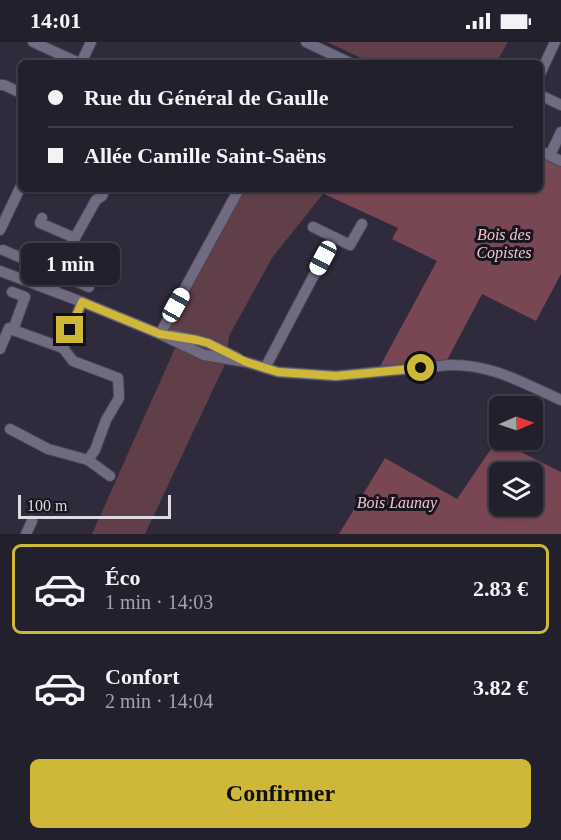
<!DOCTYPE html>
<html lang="fr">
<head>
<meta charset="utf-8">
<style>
	body { margin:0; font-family:Georgia,serif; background:#2f2d39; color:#f1f3f6; height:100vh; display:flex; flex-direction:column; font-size:22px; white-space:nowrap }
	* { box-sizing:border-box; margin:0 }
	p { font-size:20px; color:#a3a3aa }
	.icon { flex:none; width:33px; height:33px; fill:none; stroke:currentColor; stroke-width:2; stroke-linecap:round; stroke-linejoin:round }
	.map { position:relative; height:492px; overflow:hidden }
	.panel { display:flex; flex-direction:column; background:#23202d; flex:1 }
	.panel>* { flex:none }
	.hud { position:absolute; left:18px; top:18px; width:525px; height:132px; border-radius:9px; box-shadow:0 2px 4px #0004,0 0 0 2px #403e49; display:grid; align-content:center; height:132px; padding:0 30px; background:#23202d }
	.needle { width:39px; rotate:88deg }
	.tools { position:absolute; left:489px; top:354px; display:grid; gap:12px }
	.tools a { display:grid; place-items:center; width:54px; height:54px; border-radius:9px; background:#23202d; box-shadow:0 2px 4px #0004,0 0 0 2px #403e49; font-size:30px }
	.scale { position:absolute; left:18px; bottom:15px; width:153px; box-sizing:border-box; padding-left:6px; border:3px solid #dddae6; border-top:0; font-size:16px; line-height:21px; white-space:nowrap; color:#dddae6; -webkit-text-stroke:4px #16141c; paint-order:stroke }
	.end { position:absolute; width:27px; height:27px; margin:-14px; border:8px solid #cfb837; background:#111; box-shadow:0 0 0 3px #111 }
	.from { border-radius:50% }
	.bubble { position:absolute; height:42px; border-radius:9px; background:#23202d; box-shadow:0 2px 4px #0004,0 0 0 2px #403e49; font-size:20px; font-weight:700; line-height:42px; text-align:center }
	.car { position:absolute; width:18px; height:36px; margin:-18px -9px; border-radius:8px; box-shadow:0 0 4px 2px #0007; background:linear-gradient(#fff 24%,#345 0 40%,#fff 0 76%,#345 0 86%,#fff 0) }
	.hud b { display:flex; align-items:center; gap:21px; height:57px; font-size:22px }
	.hud b+b { border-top:2px solid #403e49 }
	.hud i { width:15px; height:15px; background:#f1f3f6 }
	ul { padding:10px 0 0; list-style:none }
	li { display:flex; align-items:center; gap:18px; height:90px; margin:0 12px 9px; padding:0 18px; border:3px solid transparent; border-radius:9px }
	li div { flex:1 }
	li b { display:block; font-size:22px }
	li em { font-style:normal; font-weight:700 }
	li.active { border-color:#cfb837 }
	li>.icon { width:54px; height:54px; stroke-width:1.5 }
	.cta { display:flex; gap:12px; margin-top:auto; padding:12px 30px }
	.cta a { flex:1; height:69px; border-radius:9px; background:#cfb837; color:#111; font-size:24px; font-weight:700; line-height:69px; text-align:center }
	.status { display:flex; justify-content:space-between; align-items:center; height:42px; padding:0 30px; background:#23202d; direction:ltr }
	.status svg { height:16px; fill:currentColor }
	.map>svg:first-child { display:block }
</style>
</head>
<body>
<div class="status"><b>14:01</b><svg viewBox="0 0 49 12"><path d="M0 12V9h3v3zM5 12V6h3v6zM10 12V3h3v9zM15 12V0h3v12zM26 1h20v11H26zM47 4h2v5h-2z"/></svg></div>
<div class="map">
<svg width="561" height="492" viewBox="0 0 561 492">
	<rect width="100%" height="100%" fill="#2f2a3c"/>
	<!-- green -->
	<g fill="#613f48">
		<path d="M 327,0 L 508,0 L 496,21 L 372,21 Z"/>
		<path d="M 243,147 L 327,147 L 272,216 L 229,294 L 226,320 L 145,492 L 92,492 L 180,295 L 165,292 Z"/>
	</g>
	<!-- forest -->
	<g fill="#794654" fill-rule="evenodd">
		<path d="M 540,111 L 561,121 L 561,232 L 536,279 L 482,252 L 445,322 L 378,328 L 437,219 L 392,197 L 398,186 L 324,152 L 327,147 L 540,147 Z"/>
		<path d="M 497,398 L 561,430 L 561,492 L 339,492 L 385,416 L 457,457 ZM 500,430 L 532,430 L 532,464 L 500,464 Z"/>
	</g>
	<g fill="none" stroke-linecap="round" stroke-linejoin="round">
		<defs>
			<g id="street">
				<path d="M 33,0 L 79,21"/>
				<path d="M 306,0 L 350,21"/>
				<path d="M 81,21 L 91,0"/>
				<path d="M 540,32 L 555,0"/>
				<path d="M 0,43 L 4,43 L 21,51"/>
				<path d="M 540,53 L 561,63"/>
				<path d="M 540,109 L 561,119"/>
				<path d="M 550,113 L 561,90"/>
				<path d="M 42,176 L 40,181 L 75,196"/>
				<path d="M 313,185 L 350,203 L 362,182"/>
				<path d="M 0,188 L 21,144"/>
				<path d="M 3,208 L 89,245"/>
				<path d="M 0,229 L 82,260 L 160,292 L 204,313 L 246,320 L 278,330 L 336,334 L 449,323 C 492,322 523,341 561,358"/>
				<path d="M 53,249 L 72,201 L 96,158 L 102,154 L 105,147"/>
				<path d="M 13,288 L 63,306 L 82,260"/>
				<path d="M 160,292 L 239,147"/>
				<path d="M 171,293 L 197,298 L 208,301 L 238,316"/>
				<path d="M 0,307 L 9,286 L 13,288 L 25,255 L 12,250"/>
				<path d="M 265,326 L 334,195"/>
				<path d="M 10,387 L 48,407 L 88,418 L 95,408 L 106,378 L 119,356 L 118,336 L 73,319 L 63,306"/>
				<path d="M 88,418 L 110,434"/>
				<path d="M 26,492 L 32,479"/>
			</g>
		</defs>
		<!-- street casing -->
		<use href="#street" stroke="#4a4656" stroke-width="12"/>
		<!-- street -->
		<use href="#street" stroke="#716b81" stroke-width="10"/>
	</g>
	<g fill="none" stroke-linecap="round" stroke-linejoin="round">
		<!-- route -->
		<path stroke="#cfb837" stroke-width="8" d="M 70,288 L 82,260 L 160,292 L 197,298 L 208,301 L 246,320 L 278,330 L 336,334 L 421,326"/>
	</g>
	<g text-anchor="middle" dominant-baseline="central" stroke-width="6" stroke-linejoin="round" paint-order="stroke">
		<!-- park labels -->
		<g font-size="16" font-style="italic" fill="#f5c2ce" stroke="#16141c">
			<text x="504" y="192">Bois des<tspan x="504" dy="18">Copistes</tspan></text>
			<text x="397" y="460">Bois Launay</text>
		</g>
	</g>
</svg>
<div class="tools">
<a><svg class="needle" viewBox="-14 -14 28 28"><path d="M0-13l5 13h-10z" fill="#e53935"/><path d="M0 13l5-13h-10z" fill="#a3a3aa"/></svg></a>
<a><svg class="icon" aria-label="layers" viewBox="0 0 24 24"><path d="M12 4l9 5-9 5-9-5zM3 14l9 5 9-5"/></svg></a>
</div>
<div class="scale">100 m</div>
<i class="end from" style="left:421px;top:326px"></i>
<i class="end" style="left:70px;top:288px"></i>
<div class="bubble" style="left:21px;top:201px;width:99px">1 min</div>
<i class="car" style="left:323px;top:216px;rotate:208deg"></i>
<i class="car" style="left:176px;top:263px;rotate:29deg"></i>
<div class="hud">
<b><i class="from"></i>Rue du Général de Gaulle</b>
<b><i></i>Allée Camille Saint-Saëns</b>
</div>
</div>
<section class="panel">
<ul>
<li class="active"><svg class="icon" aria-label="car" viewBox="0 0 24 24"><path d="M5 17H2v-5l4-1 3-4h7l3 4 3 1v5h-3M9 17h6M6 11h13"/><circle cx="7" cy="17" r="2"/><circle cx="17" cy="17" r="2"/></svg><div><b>Éco</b><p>1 min · 14:03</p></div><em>2.83 €</em></li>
<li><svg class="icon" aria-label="car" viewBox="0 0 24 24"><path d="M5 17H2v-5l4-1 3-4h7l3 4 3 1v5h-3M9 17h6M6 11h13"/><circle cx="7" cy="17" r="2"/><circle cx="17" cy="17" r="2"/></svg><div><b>Confort</b><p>2 min · 14:04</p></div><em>3.82 €</em></li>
</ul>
<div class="cta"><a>Confirmer</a></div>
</section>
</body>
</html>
